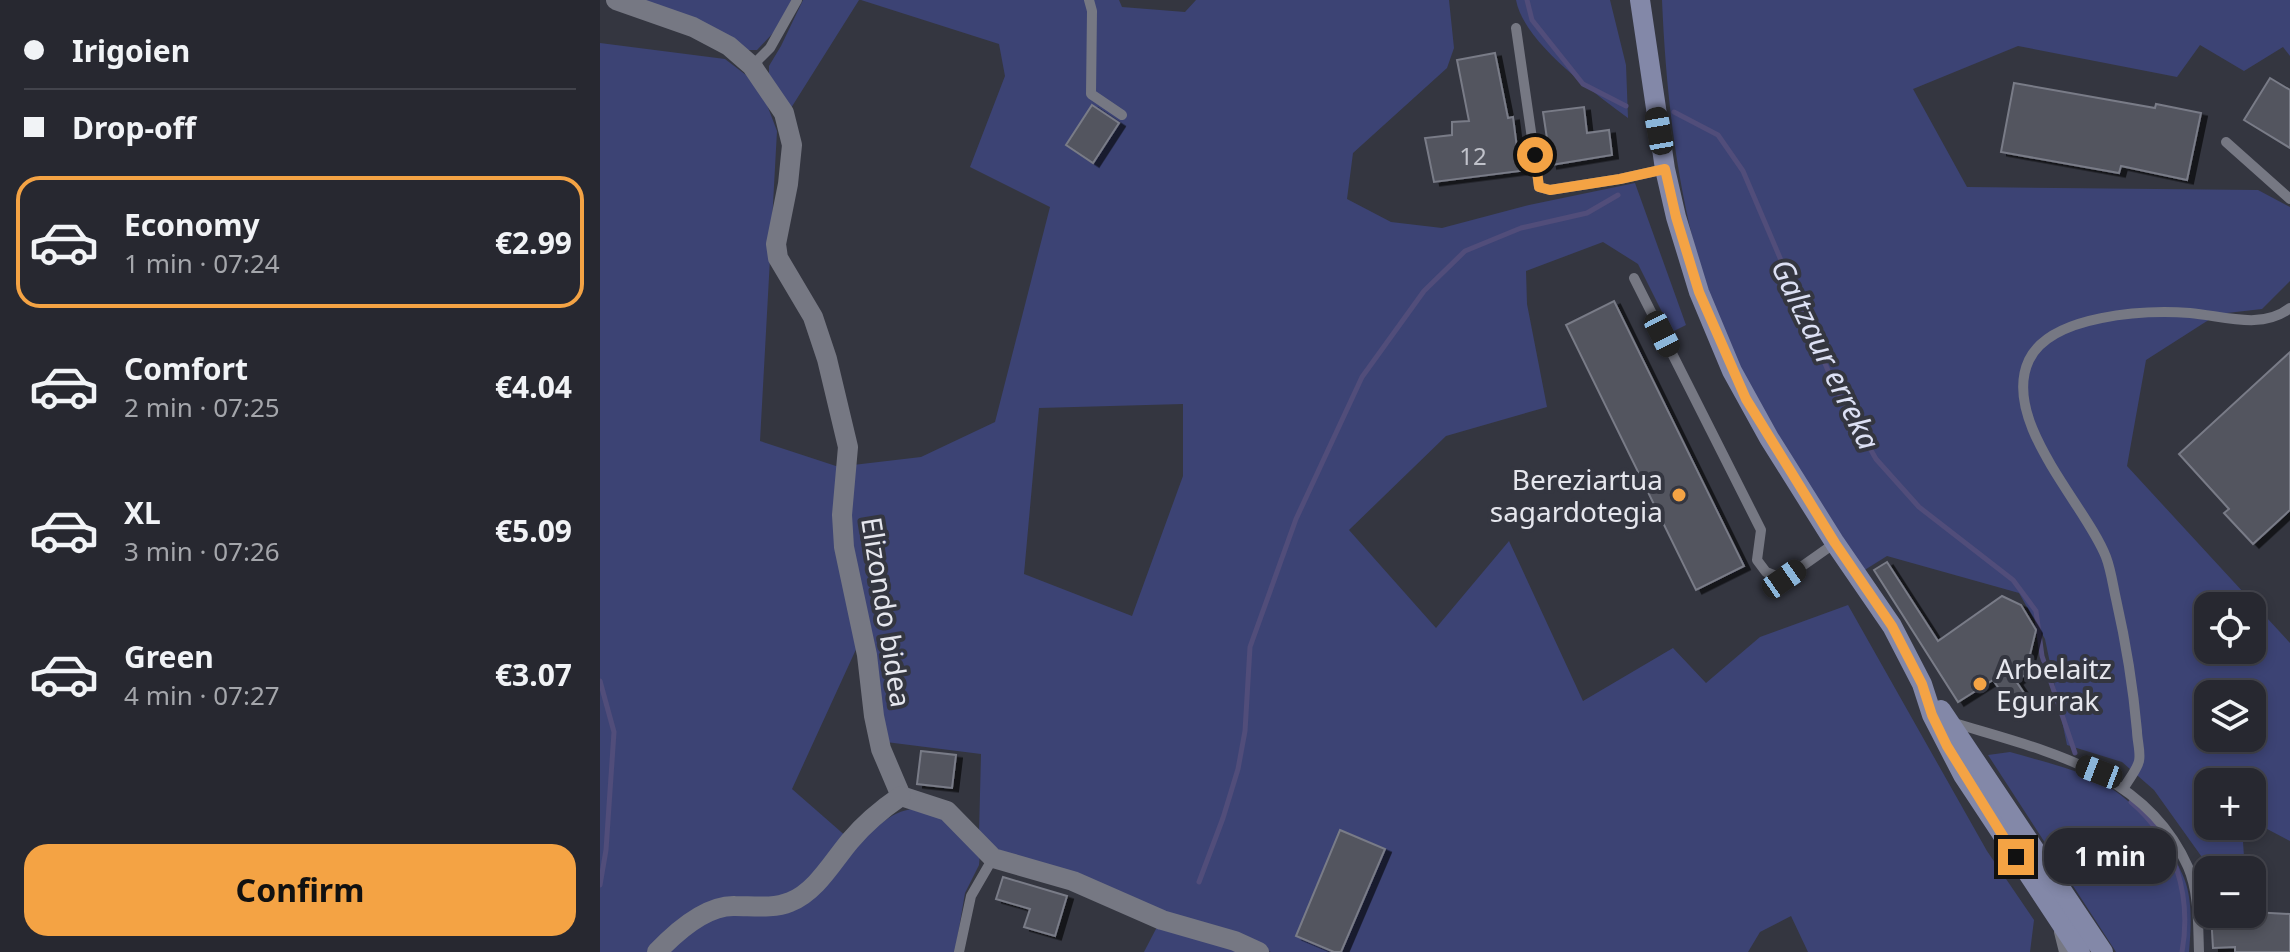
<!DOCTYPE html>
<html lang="en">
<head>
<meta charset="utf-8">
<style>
	body { margin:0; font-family:"Noto Sans",sans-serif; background:#33343c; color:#f1f3f6; height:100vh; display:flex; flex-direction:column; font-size:30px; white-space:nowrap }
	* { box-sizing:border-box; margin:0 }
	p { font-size:26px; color:#a4a6ab }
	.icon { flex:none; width:44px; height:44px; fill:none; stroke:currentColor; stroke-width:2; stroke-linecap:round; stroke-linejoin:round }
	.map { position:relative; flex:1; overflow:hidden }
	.sheet { display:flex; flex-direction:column; background:#272830; width:600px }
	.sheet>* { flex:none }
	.banner { display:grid; align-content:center; height:176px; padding:0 24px; background:#272830 }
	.buttons { position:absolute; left:1594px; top:592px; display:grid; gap:16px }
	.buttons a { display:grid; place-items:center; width:72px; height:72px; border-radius:16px; background:#272830; box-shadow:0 4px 12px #0003,0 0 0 2px #43444c; font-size:40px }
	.end { position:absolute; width:36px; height:36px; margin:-18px; border:10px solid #f4a344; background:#111; box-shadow:0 0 0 4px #111 }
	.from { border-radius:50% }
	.bubble { position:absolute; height:56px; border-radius:24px; background:#272830; box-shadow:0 4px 12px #0003,0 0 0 2px #43444c; font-size:26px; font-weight:700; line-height:56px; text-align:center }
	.car { position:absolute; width:24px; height:48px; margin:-24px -12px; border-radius:10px; box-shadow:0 0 6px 2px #0007; background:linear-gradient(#222 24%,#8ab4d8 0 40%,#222 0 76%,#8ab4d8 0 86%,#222 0) }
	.banner b { display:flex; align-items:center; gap:28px; height:76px; font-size:30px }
	.banner b+b { border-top:2px solid #43444c }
	.banner i { width:20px; height:20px; background:#f1f3f6 }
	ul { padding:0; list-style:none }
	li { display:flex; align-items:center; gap:24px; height:132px; margin:0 16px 12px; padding:0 8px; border:4px solid transparent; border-radius:24px }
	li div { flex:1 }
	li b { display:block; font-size:30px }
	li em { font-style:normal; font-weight:700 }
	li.on { border-color:#f4a344 }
	li>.icon { width:72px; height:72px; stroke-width:1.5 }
	.primary-button { display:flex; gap:16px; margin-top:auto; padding:16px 24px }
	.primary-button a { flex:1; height:92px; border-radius:24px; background:#f4a344; color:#111; font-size:32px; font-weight:700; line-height:92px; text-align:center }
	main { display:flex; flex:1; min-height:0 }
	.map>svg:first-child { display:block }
</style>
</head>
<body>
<main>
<section class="sheet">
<div class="banner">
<b><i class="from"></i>Irigoien</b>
<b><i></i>Drop-off</b>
</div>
<ul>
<li class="on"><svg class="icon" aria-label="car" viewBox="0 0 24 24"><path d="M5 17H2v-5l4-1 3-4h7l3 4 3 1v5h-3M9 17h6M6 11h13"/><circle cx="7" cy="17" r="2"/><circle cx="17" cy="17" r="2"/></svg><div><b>Economy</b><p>1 min · 07:24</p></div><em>€2.99</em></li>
<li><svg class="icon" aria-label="car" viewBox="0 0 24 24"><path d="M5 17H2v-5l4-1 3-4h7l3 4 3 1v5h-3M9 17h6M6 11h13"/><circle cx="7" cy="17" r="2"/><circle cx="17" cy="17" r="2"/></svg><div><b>Comfort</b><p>2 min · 07:25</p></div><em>€4.04</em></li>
<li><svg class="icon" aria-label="car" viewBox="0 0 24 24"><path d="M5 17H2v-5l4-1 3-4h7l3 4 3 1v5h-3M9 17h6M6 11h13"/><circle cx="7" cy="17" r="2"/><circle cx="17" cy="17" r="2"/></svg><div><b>XL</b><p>3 min · 07:26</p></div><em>€5.09</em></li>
<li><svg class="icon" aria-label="car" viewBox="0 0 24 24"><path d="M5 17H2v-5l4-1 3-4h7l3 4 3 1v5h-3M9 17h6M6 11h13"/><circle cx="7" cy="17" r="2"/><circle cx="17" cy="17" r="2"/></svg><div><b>Green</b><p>4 min · 07:27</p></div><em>€3.07</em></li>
</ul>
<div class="primary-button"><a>Confirm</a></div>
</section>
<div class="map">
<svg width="1690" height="952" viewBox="0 0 1690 952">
	<defs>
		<filter id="shadow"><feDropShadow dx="6" dy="3.5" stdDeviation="0" flood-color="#0009"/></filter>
	</defs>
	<rect width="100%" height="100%" fill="#343640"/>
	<!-- green -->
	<g fill="#3c4374" fill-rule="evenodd">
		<path d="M 34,0 L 192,0 L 175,31 L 157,50 L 145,50 Z"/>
		<path d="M 203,0 L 259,0 L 191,108 L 169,74 L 169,66 L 181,46 Z"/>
		<path d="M 261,0 L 519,0 L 522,7 L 585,12 L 596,0 L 849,0 L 854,48 L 847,68 L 753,153 L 747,199 L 791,222 L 842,228 L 929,205 L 1035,183 L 1086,325 L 1072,332 L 1038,264 L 1003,242 L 926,271 L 927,304 L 947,407 L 846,436 L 749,530 L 836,628 L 909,541 L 983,701 L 1073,648 L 1106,683 L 1160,637 L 1248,605 L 1387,851 L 1434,920 L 1430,952 L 1208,952 L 1191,916 L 1160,932 L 1148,952 L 671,952 L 622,931 L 397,853 L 379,834 L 381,754 L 286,742 L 250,545 L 253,465 L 321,457 L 395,422 L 450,207 L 370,167 L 405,76 L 399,44 ZM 583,404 L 583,476 L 532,616 L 424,574 L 439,408 Z"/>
		<path d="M 916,0 L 1010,0 L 1026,65 L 1028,118 C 994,92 924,43 916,0 Z"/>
		<path d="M 1062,0 L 1690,0 L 1690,56 L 1683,47 L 1644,71 L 1600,45 L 1577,77 L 1418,46 L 1313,89 L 1367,187 L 1658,190 L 1690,207 L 1690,281 L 1662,309 L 1618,314 L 1546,360 L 1527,466 L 1690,643 L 1690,841 L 1652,821 L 1652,782 L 1608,782 L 1608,826 L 1642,826 L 1644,857 L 1604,860 L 1554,790 L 1522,762 L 1467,745 L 1445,639 L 1419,593 L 1287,556 L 1263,571 C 1209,481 1136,382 1105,283 C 1077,192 1066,94 1062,0 ZM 1608,606 L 1652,606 L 1652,650 L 1608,650 ZM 1608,694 L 1652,694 L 1652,738 L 1608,738 Z"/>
		<path d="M 0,43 L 125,59 L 146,75 L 164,97 L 177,131 L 160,441 L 239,467 L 258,645 L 192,789 L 256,845 C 280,822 310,794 344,817 C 357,827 369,842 380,853 L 379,865 L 365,893 L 355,952 L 0,952 Z"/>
		<path d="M 1410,752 C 1444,762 1484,770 1515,791 C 1543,810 1571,846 1584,878 C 1593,901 1591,928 1589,952 L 1516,952 L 1388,755 Z"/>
		<path d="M 558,925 L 647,952 L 544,952 Z"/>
	</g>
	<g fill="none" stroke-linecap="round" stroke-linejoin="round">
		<!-- stream -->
		<g stroke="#514d7a" stroke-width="5">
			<path d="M 927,0 L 932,20 L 983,84 L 1026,106"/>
			<path d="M 1074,112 L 1118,135 L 1143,171 L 1235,387 L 1276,459 L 1319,507 L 1413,580 L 1436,611 L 1442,656 L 1475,753"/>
			<path d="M 0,681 L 14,732 L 6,850 L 0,885"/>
			<path d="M 1482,772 L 1500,781"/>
			<path d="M 1531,802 C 1575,839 1592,895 1582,952"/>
			<path d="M 599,882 L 623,818 L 638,769 L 645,731 L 650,647 L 696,519 L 762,377 L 824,291 L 865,251 L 921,228 L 987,213 L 1018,195"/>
		</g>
	</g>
	<!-- building -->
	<g fill="#52545f" stroke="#797b87" stroke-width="2" filter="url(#shadow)">
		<path d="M 895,53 L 908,118 L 913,117 L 920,171 L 834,182 L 825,138 L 852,135 L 852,122 L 869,121 L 857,60 Z"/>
		<path d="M 1670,78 L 1690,90 L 1690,148 L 1644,120 Z"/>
		<path d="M 1414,83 L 1555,108 L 1556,104 L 1601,113 L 1587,180 L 1521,166 L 1519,173 L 1401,152 Z"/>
		<path d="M 492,105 L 519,123 L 493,163 L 466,145 Z"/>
		<path d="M 984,107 L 987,133 L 1009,130 L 1012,155 L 951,165 L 943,112 Z"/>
		<path d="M 1014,301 L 1144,566 L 1096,590 L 966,325 Z"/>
		<path d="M 1690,352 L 1690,510 L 1653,544 L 1624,513 L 1629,509 L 1579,454 Z"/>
		<path d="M 1287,562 L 1338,641 L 1402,596 L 1421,605 L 1436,630 L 1425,675 L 1416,681 L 1426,696 L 1411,706 L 1393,680 L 1358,702 L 1274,570 Z"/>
		<path d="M 321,751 L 356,755 L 352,788 L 317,784 Z"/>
		<path d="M 740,830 L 785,849 L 741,952 L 734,952 L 696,936 Z"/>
		<path d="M 403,877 L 467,896 L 455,936 L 424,927 L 430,909 L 396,899 Z"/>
		<path d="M 1652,912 L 1690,914 L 1690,952 L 1635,952 L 1635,947 L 1613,948 L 1611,914 L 1652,914 Z"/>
	</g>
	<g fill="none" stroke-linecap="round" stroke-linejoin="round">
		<!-- lane -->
		<g stroke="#767883" stroke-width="10">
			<path d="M 489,0 L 492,11 L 491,94 L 522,115"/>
			<path d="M 916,28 L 939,187 L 950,190 L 1020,179 L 1065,169"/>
			<path d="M 152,66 L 170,48 L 197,0"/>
			<path d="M 1626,142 L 1690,199"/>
			<path d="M 1034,278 L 1161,530 L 1157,560 L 1166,572 L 1184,579 L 1235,543"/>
			<path d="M 1351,722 C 1442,750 1546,770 1588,867 C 1599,892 1598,925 1599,952"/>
			<path d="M 1524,788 C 1528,780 1537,770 1539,761 C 1541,753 1537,740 1537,731 C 1533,686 1526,643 1516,599 C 1513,586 1511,570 1506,557 C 1486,505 1400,421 1429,360 C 1451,314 1546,310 1590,313 C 1624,316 1662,330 1690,308"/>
			<path d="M 1459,932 L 1464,952"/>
			<path d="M 359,952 L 371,896 L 393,858"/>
		</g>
		<!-- street -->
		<g stroke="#767883" stroke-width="20">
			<path d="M 16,0 L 93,27 L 129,46 L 152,66 L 184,113 L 192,145 L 188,184 L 176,244 L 178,258 L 213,317 L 227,359 L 248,447 L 242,515 L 244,547 L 267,655 L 274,716 L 281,749 L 301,796 L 347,811 L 393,858 L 473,881 L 562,920 L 635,941 L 659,952"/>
			<path d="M 57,952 C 76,932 106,905 135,906 C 153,906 173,909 190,902 C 216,892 233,861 250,841 C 265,823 282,809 301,796"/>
		</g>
		<!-- secondary -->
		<g stroke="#8388a8" stroke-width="20">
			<path d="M 1040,0 L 1065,169 L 1076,217 L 1099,292 L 1132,371 L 1169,438 L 1235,543 L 1292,626 L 1322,684 L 1332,715 L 1363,775 L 1480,952"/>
			<path d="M 1341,710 L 1503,952"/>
		</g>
	</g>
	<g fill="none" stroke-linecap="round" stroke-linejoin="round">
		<!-- route -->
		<path stroke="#f4a344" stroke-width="10" d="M 935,155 L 939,187 L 950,190 L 1020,179 L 1065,169 L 1076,217 L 1099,292 L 1146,399 L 1235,543 L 1292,626 L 1322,684 L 1332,715 L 1347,746 L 1416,857"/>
	</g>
	<!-- markers -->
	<g fill="#f4a344" stroke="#343640" stroke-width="3">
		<circle cx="1079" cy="495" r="8"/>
		<circle cx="1380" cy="684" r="8"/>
	</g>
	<g text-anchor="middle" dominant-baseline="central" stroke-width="8" stroke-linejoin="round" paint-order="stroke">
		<!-- number labels -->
		<g font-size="24" fill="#c0c2ca">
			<text x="873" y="155">12</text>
		</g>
		<!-- poi labels -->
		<g font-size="28" fill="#e5e6ed" stroke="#343640" text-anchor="end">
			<text x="1063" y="479">Bereziartua<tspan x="1063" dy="32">sagardotegia</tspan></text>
			<text x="1396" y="668" text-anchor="start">Arbelaitz<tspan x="1396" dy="32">Egurrak</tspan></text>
		</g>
		<!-- street labels -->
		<g font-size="28" fill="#e5e6ed" stroke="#343640">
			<text transform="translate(287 612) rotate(81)">Elizondo bidea</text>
		</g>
		<!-- water labels -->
		<g font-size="30" font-style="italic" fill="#dce0f4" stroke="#343640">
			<text transform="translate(1226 354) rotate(64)">Galtzaur erreka</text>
		</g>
	</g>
</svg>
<div class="buttons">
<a><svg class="icon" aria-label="locate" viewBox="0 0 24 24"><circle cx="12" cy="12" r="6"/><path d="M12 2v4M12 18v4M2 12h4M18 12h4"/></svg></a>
<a><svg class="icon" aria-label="layers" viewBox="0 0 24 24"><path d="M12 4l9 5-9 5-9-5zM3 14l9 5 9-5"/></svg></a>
<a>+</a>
<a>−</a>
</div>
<i class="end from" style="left:935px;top:155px"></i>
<i class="end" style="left:1416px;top:857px"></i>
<div class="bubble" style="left:1444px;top:828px;width:132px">1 min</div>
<i class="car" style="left:1059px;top:131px;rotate:350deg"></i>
<i class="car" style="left:1062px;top:334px;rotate:153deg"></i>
<i class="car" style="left:1184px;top:579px;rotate:55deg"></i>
<i class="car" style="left:1499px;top:772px;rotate:291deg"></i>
</div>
</main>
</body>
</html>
